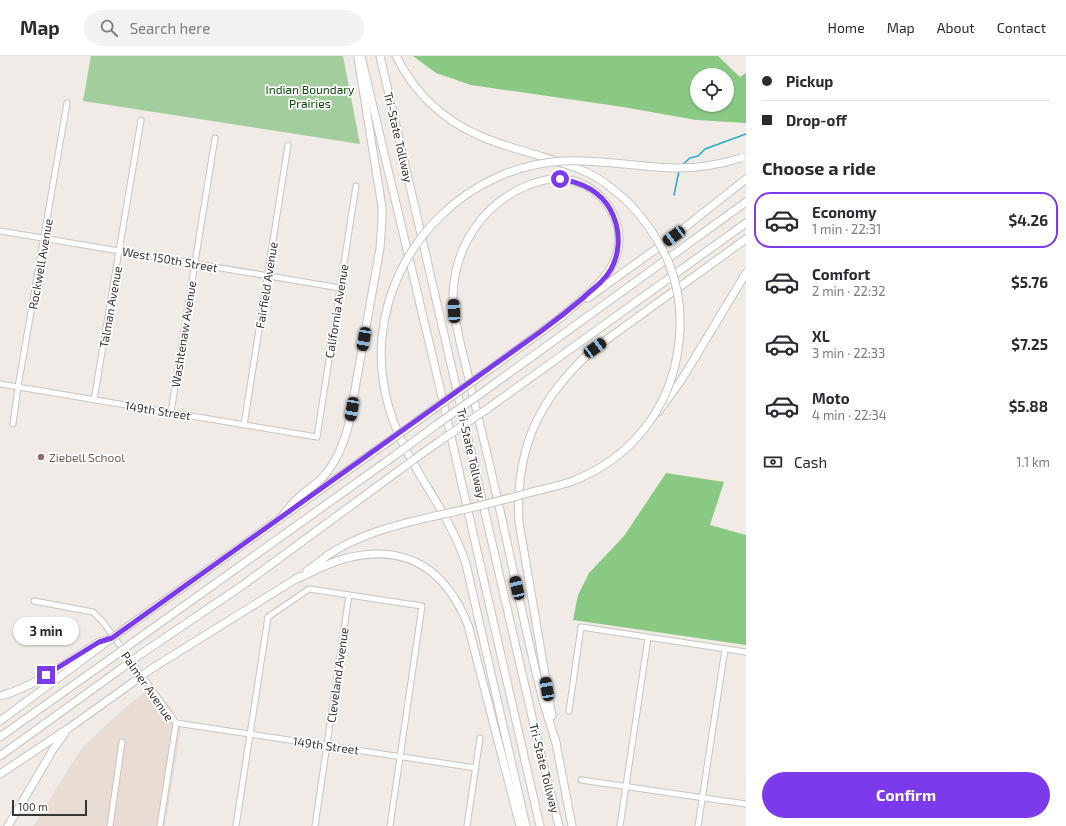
<!DOCTYPE html>
<html lang="en">
<head>
<meta charset="utf-8">
<style>
	body { margin:0; font-family:"Exo 2",sans-serif; background:#f2f2f3; color:#2b2b33; height:100vh; display:flex; flex-direction:column; font-size:15px; white-space:nowrap }
	* { box-sizing:border-box; margin:0 }
	p { font-size:13px; color:#7c7c81 }
	.icon { flex:none; width:22px; height:22px; fill:none; stroke:currentColor; stroke-width:2; stroke-linecap:round; stroke-linejoin:round }
	.map { position:relative; flex:1; overflow:hidden }
	.drawer { display:flex; flex-direction:column; background:#fff; width:320px }
	.drawer>* { flex:none }
	.banner { display:grid; align-content:center; height:88px; padding:0 16px; background:#fff }
	.tools { position:absolute; left:690px; top:12px; display:grid; gap:8px }
	.tools a { display:grid; place-items:center; width:44px; height:44px; border-radius:50%; background:#fff; box-shadow:0 1px 3px #0004; font-size:20px }
	.scale { position:absolute; left:12px; bottom:10px; width:75px; box-sizing:border-box; padding-left:4px; border:2px solid #393735; border-top:0; font-size:11px; line-height:14px; white-space:nowrap; color:#393735; -webkit-text-stroke:3px #fff; paint-order:stroke }
	.end { position:absolute; width:18px; height:18px; margin:-9px; border:5px solid #7c3aed; background:#fff; box-shadow:0 0 0 2px #fff }
	.from { border-radius:50% }
	.bubble { position:absolute; height:28px; border-radius:14px; background:#fff; box-shadow:0 1px 3px #0004; font-size:13px; font-weight:700; line-height:28px; text-align:center }
	.car { position:absolute; width:12px; height:24px; margin:-12px -6px; border-radius:5px; box-shadow:0 0 3px 1px #0007; background:linear-gradient(#222 24%,#8ab4d8 0 40%,#222 0 76%,#8ab4d8 0 86%,#222 0) }
	.banner b { display:flex; align-items:center; gap:14px; height:38px; font-size:15px }
	.banner b+b { border-top:1px solid #e1e1e2 }
	.banner i { width:10px; height:10px; background:#2b2b33 }
	ul { padding:0; list-style:none }
	li { display:flex; align-items:center; gap:12px; height:56px; margin:0 8px 6px; padding:0 8px; border:2px solid transparent; border-radius:16px }
	li div { flex:1 }
	li b { display:block; font-size:15px }
	li em { font-style:normal; font-weight:700 }
	li.on { border-color:#7c3aed }
	li>.icon { width:36px; height:36px; stroke-width:1.5 }
	h2 { padding:0 16px; font-size:18px; line-height:48px }
	.pay { display:flex; align-items:center; gap:10px; height:44px; padding:0 16px; font-size:15px }
	.pay p { margin-inline-start:auto }
	.primary-button { display:flex; gap:8px; margin-top:auto; padding:8px 16px }
	.primary-button a { flex:1; height:46px; border-radius:24px; background:#7c3aed; color:#fff; font-size:16px; font-weight:700; line-height:46px; text-align:center }
	header { display:flex; align-items:center; gap:24px; box-sizing:border-box; height:56px; padding:0 20px; background:#fff; border-bottom:1px solid #e1e1e2 }
	header strong { font-size:19px }
	nav { display:flex; gap:22px; margin-inline-start:auto; font-size:14px }
	.search { width:280px; height:36px; background:#f2f2f3; display:flex; align-items:center; gap:10px; box-sizing:border-box; padding:0 14px; border-radius:22px; color:#7c7c81; font-size:15px }
	main { display:flex; flex:1; min-height:0 }
	.map>svg:first-child { display:block }
</style>
</head>
<body>
<header>
<strong>Map</strong>
<div class="search"><svg class="icon" aria-label="search" viewBox="0 0 24 24"><circle cx="10" cy="10" r="6"/><path d="M15 15l6 6"/></svg>Search here</div>
<nav><a>Home</a><a>Map</a><a>About</a><a>Contact</a></nav>
</header>
<main>
<div class="map">
<svg width="746" height="770" viewBox="0 0 746 770">
	<rect width="100%" height="100%" fill="#f0ebe6"/>
	<!-- built -->
	<path fill="#e9ddd3" d="M 153,629 L 176,660 L 181,672 L 165,770 L 33,770 L 81,693 L 119,657 Z"/>
	<!-- green -->
	<path fill="#a2cd9d" d="M 91,0 L 343,0 L 360,88 L 83,45 Z"/>
	<!-- forest -->
	<g fill="#8ac984" fill-rule="evenodd">
		<path d="M 413,0 L 718,0 L 740,21 L 746,17 L 746,67 L 696,64 L 623,51 L 471,29 L 436,17 ZM 697,19 L 727,19 L 727,49 L 697,49 Z"/>
		<path d="M 666,417 L 724,426 L 710,469 L 746,479 L 746,589 L 573,564 L 578,539 L 589,517 L 624,480 Z"/>
	</g>
	<g fill="none" stroke-linecap="round" stroke-linejoin="round">
		<!-- stream -->
		<g stroke="#22aac7" stroke-width="1.5">
			<path d="M 681,110 L 690,102 L 698,100 L 705,93 L 746,78"/>
			<path d="M 674,139 L 679,115"/>
		</g>
		<defs>
			<g id="minor">
				<path d="M 0,175 L 340,232"/>
				<path d="M 0,328 L 317,381 L 356,130"/>
				<path d="M 94,344 L 141,64"/>
				<path d="M 171,356 L 215,82"/>
				<path d="M 13,368 L 18,331 L 67,47"/>
				<path d="M 244,369 L 288,89"/>
				<path d="M 34,545 L 93,556 L 103,566 L 176,667 L 160,770"/>
				<path d="M 569,655 L 581,571 L 746,596"/>
				<path d="M 176,667 L 476,712"/>
				<path d="M 581,724 L 746,748"/>
				<path d="M 110,770 L 122,686"/>
				<path d="M 236,770 L 268,561 L 309,533 L 422,550 L 390,770"/>
				<path d="M 315,770 L 349,539"/>
				<path d="M 467,770 L 480,682"/>
				<path d="M 620,770 L 648,582"/>
				<path d="M 698,770 L 725,593"/>
			</g>
			<g id="highway">
				<path d="M 361,0 L 439,328 L 540,770"/>
				<path d="M 380,0 L 536,678 L 559,770"/>
				<path d="M 396,0 C 414,36 443,64 480,80 C 500,89 522,94 543,101 C 558,106 572,109 586,116 C 602,123 615,135 628,146"/>
				<path d="M 588,242 L 674,180 L 746,123"/>
				<path d="M 382,281 C 378,325 390,367 412,405 C 431,439 454,470 466,508 L 526,770"/>
				<path d="M 486,316 L 563,260"/>
				<path d="M 483,336 L 746,146"/>
				<path d="M 487,353 L 746,167"/>
				<path d="M 658,356 L 682,323 L 746,217"/>
				<path d="M 409,371 L 431,355"/>
				<path d="M 413,386 L 436,369"/>
				<path d="M 420,399 L 440,385"/>
				<path d="M 280,463 C 285,457 289,451 294,446 C 301,438 311,432 320,424 C 335,409 344,388 349,367 L 380,192 L 382,164 L 382,151 L 358,2"/>
				<path d="M 307,515 L 328,499"/>
				<path d="M 296,523 C 313,516 329,506 347,502 C 407,487 446,514 468,569 L 520,770"/>
				<path d="M 123,574 L 385,388"/>
				<path d="M 132,587 L 394,400"/>
				<path d="M 141,598 L 243,529 L 401,413"/>
				<path d="M 151,613 L 299,521"/>
				<path d="M 0,640 C 33,632 70,604 99,586 L 111,583"/>
				<path d="M 552,660 L 519,466 C 515,392 539,341 595,292 L 746,183"/>
				<path d="M 0,665 L 100,591"/>
				<path d="M 0,681 L 113,601"/>
				<path d="M 555,682 L 572,770"/>
				<path d="M 556,687 L 543,645 L 534,608 C 516,531 501,454 482,377 C 475,347 467,316 460,286 C 457,270 452,254 453,238 C 455,192 481,150 524,131 C 536,126 550,121 564,123 C 588,126 608,142 616,165 C 631,210 589,236 560,262"/>
				<path d="M 0,700 L 122,612"/>
				<path d="M 0,718 L 69,672 L 132,627"/>
				<path d="M 8,770 L 54,692 L 65,677"/>
			</g>
		</defs>
		<!-- minor casing -->
		<use href="#minor" stroke="#c9c4bf" stroke-width="7"/>
		<!-- highway casing -->
		<use href="#highway" stroke="#c9c4bf" stroke-width="9"/>
		<!-- minor -->
		<use href="#minor" stroke="#fff" stroke-width="5"/>
		<!-- highway -->
		<use href="#highway" stroke="#fff" stroke-width="7"/>
		<defs>
			<g id="highway-bridge">
				<path d="M 382,281 C 391,187 469,110 564,105 C 602,103 640,112 679,112 C 700,112 721,108 741,102"/>
				<path d="M 431,355 L 486,316"/>
				<path d="M 436,369 L 483,336"/>
				<path d="M 440,385 L 487,353"/>
				<path d="M 385,388 L 409,371"/>
				<path d="M 394,400 L 413,386"/>
				<path d="M 401,413 L 420,399"/>
				<path d="M 328,499 C 361,477 397,469 435,460 C 468,453 500,445 532,436 C 545,433 558,430 570,426 C 632,403 672,351 679,286 C 685,230 666,186 628,146"/>
				<path d="M 100,591 L 123,574"/>
				<path d="M 113,601 L 132,587"/>
				<path d="M 122,612 L 141,598"/>
				<path d="M 132,627 L 151,613"/>
			</g>
		</defs>
		<!-- highway-bridge casing -->
		<use href="#highway-bridge" stroke="#c9c4bf" stroke-width="9" stroke-linecap="butt"/>
		<!-- highway-bridge -->
		<use href="#highway-bridge" stroke="#fff" stroke-width="7"/>
	</g>
	<g fill="none" stroke-linecap="round" stroke-linejoin="round">
		<!-- route -->
		<path stroke="#7c3aed" stroke-width="5" d="M 46,619 L 99,586 L 112,582 L 540,276 C 555,265 569,254 583,242 C 589,236 596,231 601,226 C 621,207 623,176 610,153 C 599,134 581,126 560,123"/>
	</g>
	<!-- markers -->
	<circle fill="#8d6e63" stroke="#fff" stroke-width="1.5" cx="41" cy="401" r="4"/>
	<g text-anchor="middle" dominant-baseline="central" stroke-width="3.5" stroke-linejoin="round" paint-order="stroke">
		<!-- park labels -->
		<g font-size="12" fill="#084a04" stroke="#fff">
			<text x="310" y="33">Indian Boundary<tspan x="310" dy="14">Prairies</tspan></text>
		</g>
		<!-- street labels -->
		<g font-size="12" fill="#393735" stroke="#fff">
			<text transform="translate(399 81) rotate(77)">Tri-State Tollway</text>
			<text transform="translate(170 203) rotate(10)">West 150th Street</text>
			<text transform="translate(40 208) rotate(-80)">Rockwell Avenue</text>
			<text transform="translate(266 229) rotate(-81)">Fairfield Avenue</text>
			<text transform="translate(110 251) rotate(-80)">Talman Avenue</text>
			<text transform="translate(336 255) rotate(-81)">California Avenue</text>
			<text transform="translate(183 278) rotate(-81)">Washtenaw Avenue</text>
			<text transform="translate(158 354) rotate(9)">149th Street</text>
			<text transform="translate(472 397) rotate(77)">Tri-State Tollway</text>
			<text transform="translate(337 619) rotate(-82)">Cleveland Avenue</text>
			<text transform="translate(148 630) rotate(55)">Palmer Avenue</text>
			<text transform="translate(326 689) rotate(8)">149th Street</text>
			<text transform="translate(545 712) rotate(76)">Tri-State Tollway</text>
		</g>
		<!-- education labels -->
		<g font-size="12" fill="#785e54" stroke="#fff" text-anchor="start">
			<text x="49" y="401">Ziebell School</text>
		</g>
	</g>
</svg>
<div class="tools">
<a><svg class="icon" aria-label="locate" viewBox="0 0 24 24"><circle cx="12" cy="12" r="6"/><path d="M12 2v4M12 18v4M2 12h4M18 12h4"/></svg></a>
</div>
<div class="scale">100 m</div>
<i class="end from" style="left:560px;top:123px"></i>
<i class="end" style="left:46px;top:619px"></i>
<div class="bubble" style="left:13px;top:561px;width:66px">3 min</div>
<i class="car" style="left:674px;top:180px;rotate:234deg"></i>
<i class="car" style="left:454px;top:255px;rotate:357deg"></i>
<i class="car" style="left:364px;top:283px;rotate:190deg"></i>
<i class="car" style="left:595px;top:292px;rotate:54deg"></i>
<i class="car" style="left:352px;top:353px;rotate:190deg"></i>
<i class="car" style="left:517px;top:532px;rotate:347deg"></i>
<i class="car" style="left:547px;top:633px;rotate:350deg"></i>
</div>
<section class="drawer">
<div class="banner">
<b><i class="from"></i>Pickup</b>
<b><i></i>Drop-off</b>
</div>
<h2>Choose a ride</h2>
<ul>
<li class="on"><svg class="icon" aria-label="car" viewBox="0 0 24 24"><path d="M5 17H2v-5l4-1 3-4h7l3 4 3 1v5h-3M9 17h6M6 11h13"/><circle cx="7" cy="17" r="2"/><circle cx="17" cy="17" r="2"/></svg><div><b>Economy</b><p>1 min · 22:31</p></div><em>$4.26</em></li>
<li><svg class="icon" aria-label="car" viewBox="0 0 24 24"><path d="M5 17H2v-5l4-1 3-4h7l3 4 3 1v5h-3M9 17h6M6 11h13"/><circle cx="7" cy="17" r="2"/><circle cx="17" cy="17" r="2"/></svg><div><b>Comfort</b><p>2 min · 22:32</p></div><em>$5.76</em></li>
<li><svg class="icon" aria-label="car" viewBox="0 0 24 24"><path d="M5 17H2v-5l4-1 3-4h7l3 4 3 1v5h-3M9 17h6M6 11h13"/><circle cx="7" cy="17" r="2"/><circle cx="17" cy="17" r="2"/></svg><div><b>XL</b><p>3 min · 22:33</p></div><em>$7.25</em></li>
<li><svg class="icon" aria-label="car" viewBox="0 0 24 24"><path d="M5 17H2v-5l4-1 3-4h7l3 4 3 1v5h-3M9 17h6M6 11h13"/><circle cx="7" cy="17" r="2"/><circle cx="17" cy="17" r="2"/></svg><div><b>Moto</b><p>4 min · 22:34</p></div><em>$5.88</em></li>
</ul>
<div class="pay"><svg class="icon" aria-label="cash" viewBox="0 0 24 24"><path d="M3 7h18v10H3z"/><circle cx="12" cy="12" r="2"/></svg>Cash<p>1.1 km</p></div>
<div class="primary-button"><a>Confirm</a></div>
</section>
</main>
</body>
</html>
